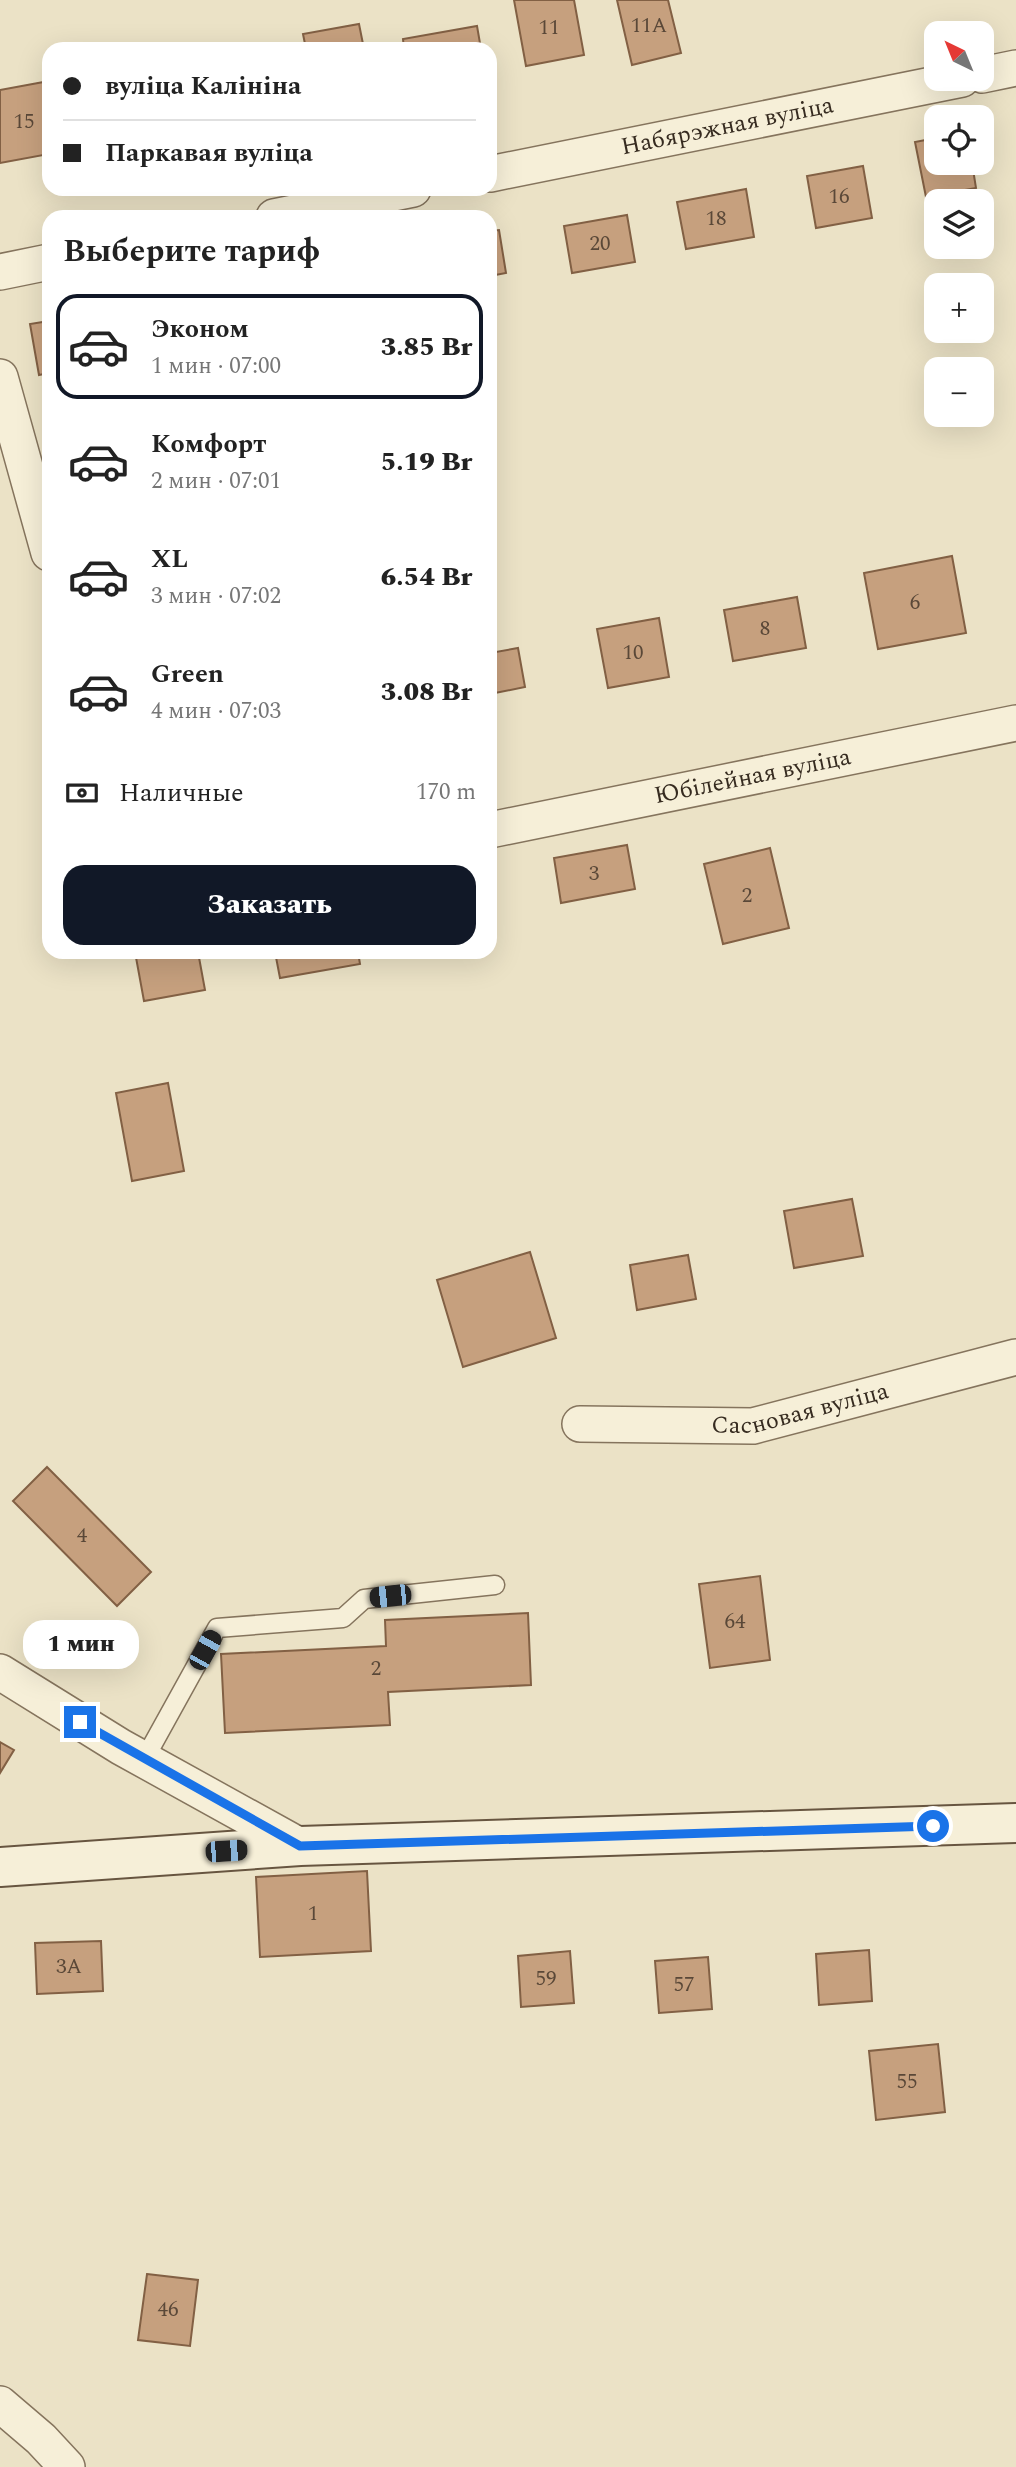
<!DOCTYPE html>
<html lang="ru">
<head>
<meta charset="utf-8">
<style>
	body { margin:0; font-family:Spectral,serif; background:#f6f6f6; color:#222; height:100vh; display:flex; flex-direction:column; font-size:26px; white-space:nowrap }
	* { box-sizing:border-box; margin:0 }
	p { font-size:23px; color:#767676 }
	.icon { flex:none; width:38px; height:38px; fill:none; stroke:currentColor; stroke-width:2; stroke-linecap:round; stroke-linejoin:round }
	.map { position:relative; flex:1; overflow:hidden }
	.sheet { position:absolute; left:42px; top:210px; width:455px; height:749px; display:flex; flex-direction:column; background:#fff; border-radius:21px; box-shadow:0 7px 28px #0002 }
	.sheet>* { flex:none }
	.banner { position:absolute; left:42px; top:42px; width:455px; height:154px; border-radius:21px; box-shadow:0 7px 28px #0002; display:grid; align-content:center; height:154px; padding:0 21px; background:#fff }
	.needle { width:46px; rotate:317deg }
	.buttons { position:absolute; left:924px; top:21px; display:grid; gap:14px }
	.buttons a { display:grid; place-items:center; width:70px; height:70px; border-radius:14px; background:#fff; box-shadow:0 7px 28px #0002; font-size:35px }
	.end { position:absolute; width:32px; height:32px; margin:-16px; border:9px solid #1a73e8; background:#fff; box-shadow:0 0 0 4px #fff }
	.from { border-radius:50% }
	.bubble { position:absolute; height:49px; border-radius:21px; background:#fff; box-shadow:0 7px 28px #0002; font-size:23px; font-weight:800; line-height:49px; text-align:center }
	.car { position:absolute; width:21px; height:42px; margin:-21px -10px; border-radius:9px; box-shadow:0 0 5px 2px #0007; background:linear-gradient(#222 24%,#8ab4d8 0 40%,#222 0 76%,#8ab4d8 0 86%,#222 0) }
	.banner b { display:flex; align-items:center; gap:24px; height:66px; font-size:26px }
	.banner b+b { border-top:2px solid #e0e0e0 }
	.banner i { width:18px; height:18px; background:#222 }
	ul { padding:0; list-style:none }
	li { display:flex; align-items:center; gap:21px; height:105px; margin:0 14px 10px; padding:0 7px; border:4px solid transparent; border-radius:21px }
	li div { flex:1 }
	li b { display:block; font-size:26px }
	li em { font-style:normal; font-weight:800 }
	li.current { border-color:#111827 }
	li>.icon { width:63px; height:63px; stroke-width:1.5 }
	h2 { padding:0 21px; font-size:32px; line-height:84px }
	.pay { display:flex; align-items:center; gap:18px; height:77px; padding:0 21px; font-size:26px }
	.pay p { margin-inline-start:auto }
	.button { display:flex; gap:14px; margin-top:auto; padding:14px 21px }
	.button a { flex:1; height:80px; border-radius:21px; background:#111827; color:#fff; font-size:28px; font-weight:800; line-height:80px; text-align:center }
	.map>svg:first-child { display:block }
</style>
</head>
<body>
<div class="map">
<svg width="1016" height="2467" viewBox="0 0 1016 2467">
	<rect width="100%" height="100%" fill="#ebe2c6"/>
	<!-- building -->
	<g fill="#c6a07e" stroke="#826044" stroke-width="2">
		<path d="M 514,0 L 574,0 L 584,55 L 526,66 Z"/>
		<path d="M 617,0 L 668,0 L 681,53 L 632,65 Z"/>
		<path d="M 359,24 L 364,49 L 306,49 L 303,34 Z"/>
		<path d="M 477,26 L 481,49 L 404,49 L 403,39 Z"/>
		<path d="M 49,81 L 49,154 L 0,163 L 0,90 Z"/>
		<path d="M 936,138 L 936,163 L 972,163 L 976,188 L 926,197 L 915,142 Z"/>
		<path d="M 863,166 L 872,218 L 816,228 L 807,176 Z"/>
		<path d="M 746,189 L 754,237 L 686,249 L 677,202 Z"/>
		<path d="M 627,215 L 635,262 L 572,273 L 564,226 Z"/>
		<path d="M 499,230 L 506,273 L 490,276 L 490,231 Z"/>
		<path d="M 49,321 L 49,373 L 39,375 L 30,324 Z"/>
		<path d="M 952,556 L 966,633 L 878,649 L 864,573 Z"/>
		<path d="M 797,597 L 806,648 L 733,661 L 724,610 Z"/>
		<path d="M 659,618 L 669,677 L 608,688 L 597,629 Z"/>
		<path d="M 518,648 L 525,687 L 490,694 L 490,653 Z"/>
		<path d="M 627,845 L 635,889 L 561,903 L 554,858 Z"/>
		<path d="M 770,848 L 789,928 L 723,944 L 704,864 Z"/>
		<path d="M 135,952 L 198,952 L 205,990 L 144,1001 Z"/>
		<path d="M 275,952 L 358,952 L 360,964 L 280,978 Z"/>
		<path d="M 168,1083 L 184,1171 L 132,1181 L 116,1093 Z"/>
		<path d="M 852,1199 L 863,1256 L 794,1268 L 784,1211 Z"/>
		<path d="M 530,1252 L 556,1338 L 463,1367 L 437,1280 Z"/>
		<path d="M 688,1255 L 696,1299 L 637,1310 L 630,1265 Z"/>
		<path d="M 47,1467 L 151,1572 L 117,1606 L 13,1501 Z"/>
		<path d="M 760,1576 L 770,1660 L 710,1668 L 699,1584 Z"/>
		<path d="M 528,1613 L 531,1685 L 388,1692 L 390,1725 L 225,1733 L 221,1654 L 386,1646 L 385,1620 Z"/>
		<path d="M 0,1742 L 14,1750 L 0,1773 Z"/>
		<path d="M 367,1871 L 371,1951 L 260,1957 L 256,1877 Z"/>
		<path d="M 101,1941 L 103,1991 L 37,1994 L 35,1943 Z"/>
		<path d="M 869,1950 L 872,2001 L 819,2005 L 816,1954 Z"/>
		<path d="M 570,1951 L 574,2003 L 521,2007 L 518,1956 Z"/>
		<path d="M 708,1957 L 712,2009 L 659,2013 L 655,1961 Z"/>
		<path d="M 938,2044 L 945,2112 L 876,2120 L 869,2051 Z"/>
		<path d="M 147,2274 L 198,2280 L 190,2346 L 138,2340 Z"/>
	</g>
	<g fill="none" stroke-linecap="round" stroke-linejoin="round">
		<defs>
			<path id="lane" d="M 144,1760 L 217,1628 L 343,1618 L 364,1599 L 495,1585"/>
			<g id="street">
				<path d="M 982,75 L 1016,68"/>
				<path id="s1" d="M 490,174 L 962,79"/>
				<path d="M 274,217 L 413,189"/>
				<path d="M 0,272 L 49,262"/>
				<path d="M 0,377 L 49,553"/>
				<path id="s2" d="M 490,830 L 1016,723"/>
				<path id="s3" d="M 580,1424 L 753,1426 L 1016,1357"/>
				<path d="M 0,1672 L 121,1747 L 300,1846"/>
				<path d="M 0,2404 L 41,2439 L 67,2467"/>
			</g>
			<path id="secondary" d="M 0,1867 L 300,1846 L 1016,1823"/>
		</defs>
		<!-- lane casing -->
		<use href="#lane" stroke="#85745d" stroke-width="21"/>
		<!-- street casing -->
		<use href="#street" stroke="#85745d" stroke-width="38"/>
		<!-- secondary casing -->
		<use href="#secondary" stroke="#675540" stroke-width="42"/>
		<!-- lane -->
		<use href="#lane" stroke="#f6efd8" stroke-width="18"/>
		<!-- street -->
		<use href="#street" stroke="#f6efd8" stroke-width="35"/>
		<!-- secondary -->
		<use href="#secondary" stroke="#f6efd8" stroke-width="38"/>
	</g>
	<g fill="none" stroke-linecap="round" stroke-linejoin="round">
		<!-- route -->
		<path stroke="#1a73e8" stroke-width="9" d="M 80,1722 L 300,1846 L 933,1826"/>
	</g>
	<g text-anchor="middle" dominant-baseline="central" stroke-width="6" stroke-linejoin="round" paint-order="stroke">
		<!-- number labels -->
		<g font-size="21" fill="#5a4838">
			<text x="649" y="26">11А</text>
			<text x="549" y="28">11</text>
			<text x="24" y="122">15</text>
			<text x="839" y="197">16</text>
			<text x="716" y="219">18</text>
			<text x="600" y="244">20</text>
			<text x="915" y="603">6</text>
			<text x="765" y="629">8</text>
			<text x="633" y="653">10</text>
			<text x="594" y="874">3</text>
			<text x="747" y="896">2</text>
			<text x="82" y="1536">4</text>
			<text x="735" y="1622">64</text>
			<text x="376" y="1669">2</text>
			<text x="313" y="1914">1</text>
			<text x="69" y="1967">3А</text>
			<text x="546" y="1979">59</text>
			<text x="684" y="1985">57</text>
			<text x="907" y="2082">55</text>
			<text x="168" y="2310">46</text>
		</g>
		<!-- street labels -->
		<g font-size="24" fill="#362b20" stroke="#f3ecd5">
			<text stroke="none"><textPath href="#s1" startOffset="242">Набярэжная вуліца</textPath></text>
			<text stroke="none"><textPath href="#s2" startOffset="268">Юбілейная вуліца</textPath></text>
			<text stroke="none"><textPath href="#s3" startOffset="222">Сасновая вуліца</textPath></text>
		</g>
	</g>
</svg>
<div class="buttons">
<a><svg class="needle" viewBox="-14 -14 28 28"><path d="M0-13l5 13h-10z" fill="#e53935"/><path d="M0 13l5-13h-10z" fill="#767676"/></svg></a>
<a><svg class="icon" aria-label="locate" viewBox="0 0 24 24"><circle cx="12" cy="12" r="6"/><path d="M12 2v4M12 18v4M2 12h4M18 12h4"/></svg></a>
<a><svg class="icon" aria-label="layers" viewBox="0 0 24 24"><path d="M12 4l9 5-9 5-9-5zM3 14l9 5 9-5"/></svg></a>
<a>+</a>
<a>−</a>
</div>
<i class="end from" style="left:933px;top:1826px"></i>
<i class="end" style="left:80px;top:1722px"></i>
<div class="bubble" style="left:23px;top:1620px;width:116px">1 мин</div>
<i class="car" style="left:390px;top:1596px;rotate:264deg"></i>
<i class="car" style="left:205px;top:1650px;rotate:29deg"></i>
<i class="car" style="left:226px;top:1851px;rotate:86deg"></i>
<div class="banner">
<b><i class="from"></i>вуліца Калініна</b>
<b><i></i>Паркавая вуліца</b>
</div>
<section class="sheet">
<h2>Выберите тариф</h2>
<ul>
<li class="current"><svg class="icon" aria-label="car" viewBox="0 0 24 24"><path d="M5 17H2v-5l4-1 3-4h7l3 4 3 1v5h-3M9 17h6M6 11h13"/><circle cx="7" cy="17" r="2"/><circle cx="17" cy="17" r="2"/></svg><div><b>Эконом</b><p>1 мин · 07:00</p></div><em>3.85 Br</em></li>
<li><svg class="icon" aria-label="car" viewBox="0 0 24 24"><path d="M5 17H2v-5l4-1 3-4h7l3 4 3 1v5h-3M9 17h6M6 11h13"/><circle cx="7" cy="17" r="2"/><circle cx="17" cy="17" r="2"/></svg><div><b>Комфорт</b><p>2 мин · 07:01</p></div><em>5.19 Br</em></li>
<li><svg class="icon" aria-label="car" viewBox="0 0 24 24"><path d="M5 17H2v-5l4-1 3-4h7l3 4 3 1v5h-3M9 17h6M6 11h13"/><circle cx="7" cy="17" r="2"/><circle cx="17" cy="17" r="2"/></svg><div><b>XL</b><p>3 мин · 07:02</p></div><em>6.54 Br</em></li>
<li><svg class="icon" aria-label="car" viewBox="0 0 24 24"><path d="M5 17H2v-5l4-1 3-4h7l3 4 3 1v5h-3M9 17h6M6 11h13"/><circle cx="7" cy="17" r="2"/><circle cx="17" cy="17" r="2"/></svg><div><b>Green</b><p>4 мин · 07:03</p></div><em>3.08 Br</em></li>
</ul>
<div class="pay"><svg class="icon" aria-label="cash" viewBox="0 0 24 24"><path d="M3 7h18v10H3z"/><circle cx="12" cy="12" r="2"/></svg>Наличные<p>170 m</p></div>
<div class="button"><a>Заказать</a></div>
</section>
</div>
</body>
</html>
